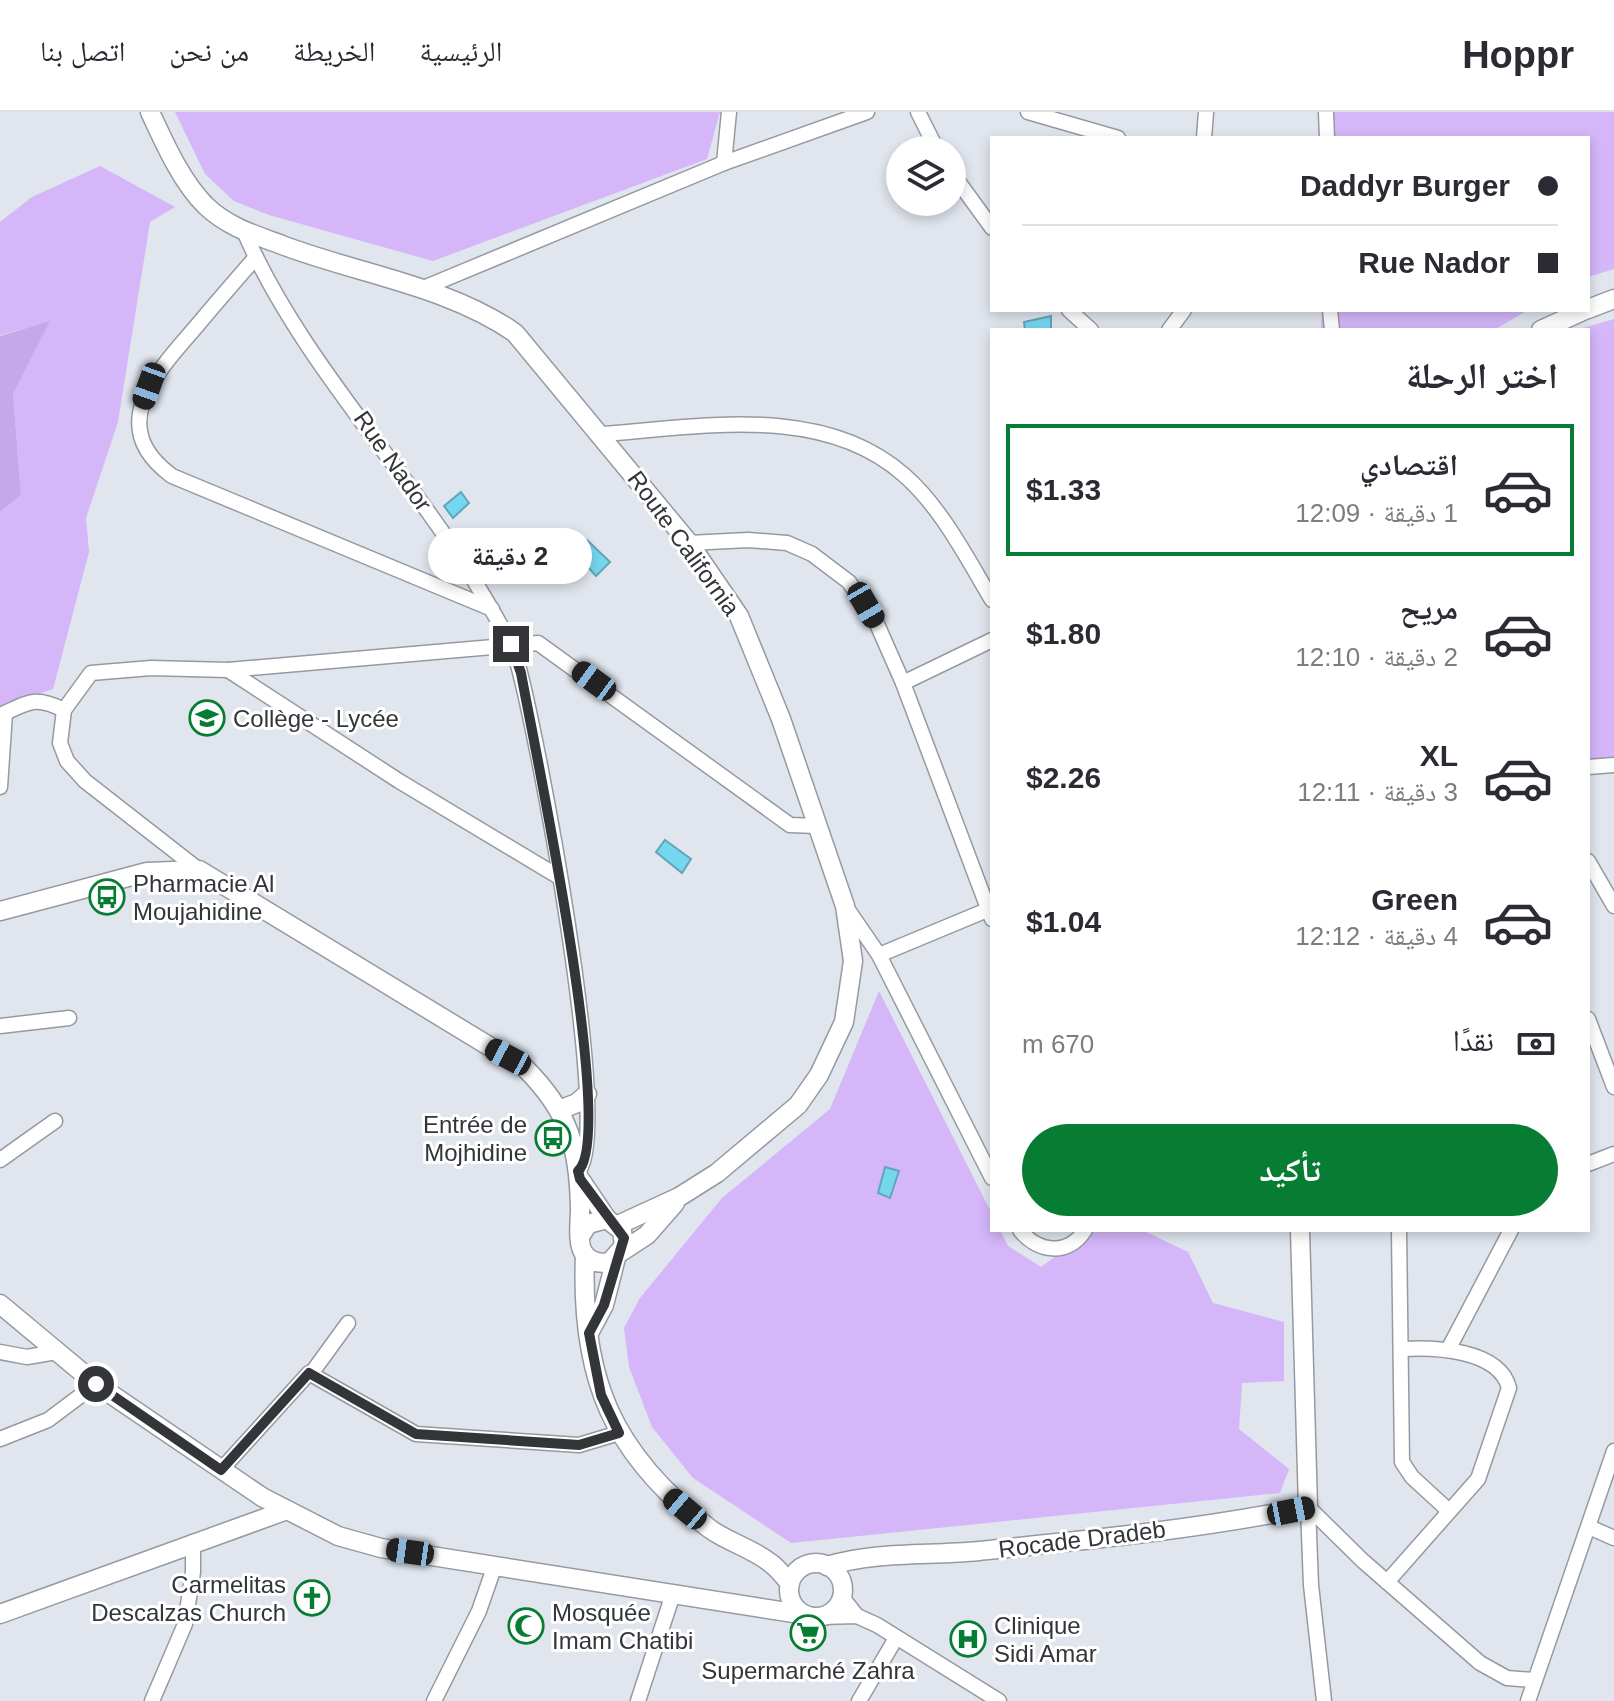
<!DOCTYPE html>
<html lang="ar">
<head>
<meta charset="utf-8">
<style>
	body { margin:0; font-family:Helvetica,"Noto Naskh Arabic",sans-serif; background:#f7f7f7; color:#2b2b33; direction:rtl; height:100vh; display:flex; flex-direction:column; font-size:30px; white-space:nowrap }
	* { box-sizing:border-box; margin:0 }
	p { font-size:26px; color:#7c7c81 }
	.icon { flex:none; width:44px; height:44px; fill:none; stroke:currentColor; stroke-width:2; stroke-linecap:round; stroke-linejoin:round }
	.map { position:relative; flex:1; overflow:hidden; direction:ltr }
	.details { position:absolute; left:990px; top:216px; width:600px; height:904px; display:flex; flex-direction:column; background:#fff; border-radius:0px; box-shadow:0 4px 12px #0003; direction:rtl }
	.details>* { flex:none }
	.guide { position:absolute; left:990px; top:24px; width:600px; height:176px; border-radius:0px; box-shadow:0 4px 12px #0003; direction:rtl; display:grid; align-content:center; height:176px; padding:0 32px; background:#fff }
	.tools { position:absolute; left:886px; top:24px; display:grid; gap:16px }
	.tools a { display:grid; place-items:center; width:80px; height:80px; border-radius:50%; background:#fff; box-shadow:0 4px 12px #0003; font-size:40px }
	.end { position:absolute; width:36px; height:36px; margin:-18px; border:10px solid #333539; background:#fff; box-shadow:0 0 0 4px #fff }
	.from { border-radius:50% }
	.bubble { position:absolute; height:56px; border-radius:28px; background:#fff; box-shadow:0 4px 12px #0003; font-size:26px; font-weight:800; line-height:56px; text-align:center; direction:rtl }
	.car { position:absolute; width:24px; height:48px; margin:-24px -12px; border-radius:10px; box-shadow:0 0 6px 2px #0007; background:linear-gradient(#222 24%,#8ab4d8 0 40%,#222 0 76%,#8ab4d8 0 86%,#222 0) }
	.guide b { display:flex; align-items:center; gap:28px; height:76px; font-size:30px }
	.guide b+b { border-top:2px solid #e1e1e2 }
	.guide i { width:20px; height:20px; background:#2b2b33 }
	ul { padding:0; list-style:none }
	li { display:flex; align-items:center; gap:24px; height:132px; margin:0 16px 12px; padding:0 16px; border:4px solid transparent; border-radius:0px }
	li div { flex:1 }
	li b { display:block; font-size:30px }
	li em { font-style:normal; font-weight:800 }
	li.on { border-color:#077d34 }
	li>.icon { width:72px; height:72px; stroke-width:1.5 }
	h2 { padding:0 32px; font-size:36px; line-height:96px }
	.pay { display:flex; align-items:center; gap:20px; height:88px; padding:0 32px; font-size:30px }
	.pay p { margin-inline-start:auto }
	.button { display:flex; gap:16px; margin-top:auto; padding:16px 32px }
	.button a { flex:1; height:92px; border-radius:48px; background:#077d34; color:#fff; font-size:32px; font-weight:800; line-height:92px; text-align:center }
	header { display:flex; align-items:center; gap:48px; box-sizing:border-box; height:112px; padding:0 40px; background:#fff; border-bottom:2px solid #e1e1e2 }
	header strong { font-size:38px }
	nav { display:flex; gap:44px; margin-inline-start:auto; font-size:28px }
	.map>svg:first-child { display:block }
</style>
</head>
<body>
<header>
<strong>Hoppr</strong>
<nav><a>الرئيسية</a><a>الخريطة</a><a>من نحن</a><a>اتصل بنا</a></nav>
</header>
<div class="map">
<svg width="1614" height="1589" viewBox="0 0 1614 1589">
	<rect width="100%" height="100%" fill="#e0e5ee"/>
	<!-- green -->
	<g fill="#d4b6f9">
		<path d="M 175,0 L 720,0 L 707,47 L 433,149 L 269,103 L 234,89 L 205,62 Z"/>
		<path d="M 1326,0 L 1614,0 L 1614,157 L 1588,165 L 1588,26 L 1325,26 Z"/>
		<path d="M 100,54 L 175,95 L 150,110 L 118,310 L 86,406 L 89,440 L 53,577 L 0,595 L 0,400 L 21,383 L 13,282 L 49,210 L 0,223 L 0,110 L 32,85 Z"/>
		<path d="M 1322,198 L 1528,198 L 1494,218 L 1321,218 Z"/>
		<path d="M 1614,207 L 1614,649 L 1588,650 L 1588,218 L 1576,218 Z"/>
		<path d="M 879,879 L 992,1102 L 992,1118 L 1000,1118 L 1008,1134 L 1041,1155 L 1091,1118 L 1142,1118 L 1188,1140 L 1213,1191 L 1284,1210 L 1284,1269 L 1242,1271 L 1239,1317 L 1289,1357 L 1280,1381 L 791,1431 L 693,1366 L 652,1315 L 629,1255 L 624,1216 L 640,1186 L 722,1086 L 830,997 Z"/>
	</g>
	<!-- forest -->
	<path fill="#c5a7ea" d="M 50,209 L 13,282 L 21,383 L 0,400 L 0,224 Z"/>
	<!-- water -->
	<g fill="#75d7ef" stroke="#61a6b8" stroke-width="2">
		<path d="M 1051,204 L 1051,218 L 1025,218 L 1024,210 Z"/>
		<path d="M 461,380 L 469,391 L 453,406 L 444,394 Z"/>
		<path d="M 587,428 L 610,450 L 596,464 L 587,454 L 590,446 L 581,435 Z"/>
		<path d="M 665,728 L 691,747 L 682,761 L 656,740 Z"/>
		<path d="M 885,1055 L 899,1059 L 890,1086 L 878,1081 Z"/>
	</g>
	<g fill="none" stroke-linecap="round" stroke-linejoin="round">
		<defs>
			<g id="minor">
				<path d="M 918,0 L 937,38"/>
				<path d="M 1028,0 L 1118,26"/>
				<path d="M 1326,0 L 1327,26"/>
				<path d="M 1204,26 L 1206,0"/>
				<path d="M 724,51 L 729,0"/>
				<path d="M 952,61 L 992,116"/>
				<path d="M 244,119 C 294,237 396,346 466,455 C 484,485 503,514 516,546 C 535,608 615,1026 578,1059"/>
				<path d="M 256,145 C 235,169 215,192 195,216 C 155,262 105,315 172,364 L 492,497"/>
				<path d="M 421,177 L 724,51 L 867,0"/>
				<path d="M 1069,198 L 1091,218"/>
				<path d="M 1330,198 L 1332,218"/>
				<path d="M 1169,218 L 1184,198"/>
				<path d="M 602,322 C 700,315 823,291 904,363 C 941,395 967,446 992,488"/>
				<path d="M 689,431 L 748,428 L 787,431 L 812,442 L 849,470 L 877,512 L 903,571 L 992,807"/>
				<path d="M 228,558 L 399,669 L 559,765"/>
				<path d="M 903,571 L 992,528"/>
				<path d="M 0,603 C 29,591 33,583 64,598"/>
				<path d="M 1588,655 L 1614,653"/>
				<path d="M 0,675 L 5,601"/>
				<path d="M 1588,749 L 1614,794"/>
				<path d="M 199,758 L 85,669 L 67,649 L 60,631 L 64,598 L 91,561 L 151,556 L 228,558 L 538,531 L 790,713 L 817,714"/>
				<path d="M 846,795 L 879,843 L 992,1066"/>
				<path d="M 879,843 L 992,796"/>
				<path d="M 1588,907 L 1614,975"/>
				<path d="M 0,914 L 69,906"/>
				<path d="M 0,1048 L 55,1009"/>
				<path d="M 1588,1052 L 1614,1042"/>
				<path d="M 1020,1118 C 1037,1140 1068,1145 1085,1118"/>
				<path d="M 1399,1118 L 1402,1350 L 1412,1365 L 1449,1399"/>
				<path d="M 1449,1236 L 1511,1118"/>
				<path d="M 0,1240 L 27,1245 L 56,1240"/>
				<path d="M 311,1262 L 348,1211"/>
				<path d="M 0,1327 L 48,1308 L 96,1272"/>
				<path d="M 221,1358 L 309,1261 L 416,1322 L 579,1333 L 619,1321"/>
				<path d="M 1308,1395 L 1363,1449 L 1480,1551 L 1507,1566 L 1533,1568"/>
				<path d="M 1308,1395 L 1311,1473 L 1324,1589"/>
				<path d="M 1589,1415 L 1614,1426"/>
				<path d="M 1387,1470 L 1478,1367 L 1509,1276 C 1499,1237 1433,1235 1402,1237"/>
				<path d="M 842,1485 L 857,1504"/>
				<path d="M 821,1505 L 857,1504 L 877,1513 L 999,1589"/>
				<path d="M 152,1589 L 185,1512 L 193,1460 L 193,1430"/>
				<path d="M 434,1589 L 479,1499 L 495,1453"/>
				<path d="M 638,1589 L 672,1485"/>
				<path d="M 859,1589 L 896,1526"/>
				<path d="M 1528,1589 L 1614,1339"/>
			</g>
			<g id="tertiary">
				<path d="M 150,0 C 165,32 181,69 206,94 C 228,115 255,123 282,133 C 358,162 448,174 515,221 L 689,431 L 739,504 L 781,607 L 845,794 L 853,849 L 844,910 L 819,963 L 798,993 L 717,1061 L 679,1085 L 618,1113"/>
				<path d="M 1588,197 L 1614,187"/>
				<path d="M 1541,218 L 1585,198"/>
				<path d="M 0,799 L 147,760 L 199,758 L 525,956 C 569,1000 579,1035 580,1097 C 580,1109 577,1129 583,1140 C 589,1150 599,1152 610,1150 L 624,1134 L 622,1119 L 607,1107 L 588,1112 L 581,1123"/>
				<path d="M 559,998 L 577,991 L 587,982"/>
				<path d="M 580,1067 L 607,1107"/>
				<path d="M 621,1140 L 647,1123 L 675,1091"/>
				<path d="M 585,1143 C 580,1266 612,1342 710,1417 C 728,1430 751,1436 769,1450 C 777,1455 783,1464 790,1471"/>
				<path d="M 0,1192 L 96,1272 L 262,1385 L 338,1424 L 381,1436 L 806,1503"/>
				<path d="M 589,1221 L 604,1193 L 616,1146"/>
				<circle cx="816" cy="1478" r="27"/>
				<path d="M 827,1454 C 879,1439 926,1444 979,1439 C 1088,1428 1200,1417 1308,1395 L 1300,1118"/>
				<path d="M 0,1502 L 287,1398"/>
			</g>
		</defs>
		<!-- minor casing -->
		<use href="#minor" stroke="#959aa2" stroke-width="17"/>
		<!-- tertiary casing -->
		<use href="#tertiary" stroke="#959aa2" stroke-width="21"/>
		<!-- minor -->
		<use href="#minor" stroke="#fff" stroke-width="14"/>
		<!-- tertiary -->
		<use href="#tertiary" stroke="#fff" stroke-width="18"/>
	</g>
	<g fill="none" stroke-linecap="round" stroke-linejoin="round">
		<!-- route -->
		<path stroke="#333539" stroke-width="10" d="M 96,1272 L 221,1358 L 309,1261 L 416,1322 L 579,1333 L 619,1321 L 601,1283 L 589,1221 L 604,1193 L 624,1126 L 580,1067 L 578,1059 C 618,1024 533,629 521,561 L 511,532"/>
	</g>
	<!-- icons -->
	<defs>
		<symbol id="school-ring" viewBox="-11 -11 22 22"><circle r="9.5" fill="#fff" stroke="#077d34" stroke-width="1.5"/><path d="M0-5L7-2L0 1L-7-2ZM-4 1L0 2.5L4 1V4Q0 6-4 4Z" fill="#077d34"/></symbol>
		<symbol id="bus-ring" viewBox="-11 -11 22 22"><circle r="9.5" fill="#fff" stroke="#077d34" stroke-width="1.5"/><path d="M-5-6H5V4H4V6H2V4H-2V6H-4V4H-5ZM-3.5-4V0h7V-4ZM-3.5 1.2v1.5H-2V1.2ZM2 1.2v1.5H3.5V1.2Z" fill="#077d34"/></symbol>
		<symbol id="church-ring" viewBox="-11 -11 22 22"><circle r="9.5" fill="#fff" stroke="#077d34" stroke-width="1.5"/><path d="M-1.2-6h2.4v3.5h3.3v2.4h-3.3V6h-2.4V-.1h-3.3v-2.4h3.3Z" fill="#077d34"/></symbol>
		<symbol id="mosque-ring" viewBox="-11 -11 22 22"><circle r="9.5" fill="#fff" stroke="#077d34" stroke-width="1.5"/><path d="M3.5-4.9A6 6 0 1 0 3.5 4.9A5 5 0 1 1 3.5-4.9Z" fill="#077d34"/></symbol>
		<symbol id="supermarket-ring" viewBox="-11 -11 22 22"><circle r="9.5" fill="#fff" stroke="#077d34" stroke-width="1.5"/><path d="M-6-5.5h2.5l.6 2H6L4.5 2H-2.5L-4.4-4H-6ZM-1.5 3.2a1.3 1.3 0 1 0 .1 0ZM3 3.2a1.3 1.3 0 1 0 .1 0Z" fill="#077d34"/></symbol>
		<symbol id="hospital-ring" viewBox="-11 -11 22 22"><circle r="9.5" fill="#fff" stroke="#077d34" stroke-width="1.5"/><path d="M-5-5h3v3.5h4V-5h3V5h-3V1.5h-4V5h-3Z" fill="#077d34"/></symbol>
	</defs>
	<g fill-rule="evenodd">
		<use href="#school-ring" x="187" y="586" width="40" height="40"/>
		<use href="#bus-ring" x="87" y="765" width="40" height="40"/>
		<use href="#bus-ring" x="533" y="1006" width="40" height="40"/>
		<use href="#church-ring" x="292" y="1466" width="40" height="40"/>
		<use href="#mosque-ring" x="506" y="1494" width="40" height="40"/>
		<use href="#supermarket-ring" x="788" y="1501" width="40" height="40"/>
		<use href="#hospital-ring" x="948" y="1507" width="40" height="40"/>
	</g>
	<g text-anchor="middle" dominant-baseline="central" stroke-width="6" stroke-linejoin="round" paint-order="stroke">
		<!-- street labels -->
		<g font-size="24" fill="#333539" stroke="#fff">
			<text transform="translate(393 349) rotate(55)">Rue Nador</text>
			<text transform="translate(684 431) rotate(54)">Route California</text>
			<text transform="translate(1082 1427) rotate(-7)">Rocade Dradeb</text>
		</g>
		<!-- poi labels -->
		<g font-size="24" fill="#333539" stroke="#fff" text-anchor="start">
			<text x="233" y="606">Collège - Lycée</text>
			<text x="133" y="771">Pharmacie Al<tspan x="133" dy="28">Moujahidine</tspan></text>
			<text x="527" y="1012" text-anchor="end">Entrée de<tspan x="527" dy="28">Mojhidine</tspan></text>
			<text x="286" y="1472" text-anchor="end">Carmelitas<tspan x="286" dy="28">Descalzas Church</tspan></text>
			<text x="552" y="1500">Mosquée<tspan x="552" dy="28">Imam Chatibi</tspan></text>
			<text x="994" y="1513">Clinique<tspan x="994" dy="28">Sidi Amar</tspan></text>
			<text x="808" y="1558" text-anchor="middle">Supermarché Zahra</text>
		</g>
	</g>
</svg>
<div class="tools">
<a><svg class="icon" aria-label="layers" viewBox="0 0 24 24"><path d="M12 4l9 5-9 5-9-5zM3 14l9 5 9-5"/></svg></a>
</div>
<i class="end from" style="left:96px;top:1272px"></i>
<i class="end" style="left:511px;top:532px"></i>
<div class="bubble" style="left:428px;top:416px;width:164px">2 دقيقة</div>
<i class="car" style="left:149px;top:274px;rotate:200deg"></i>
<i class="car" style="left:866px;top:493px;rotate:150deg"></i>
<i class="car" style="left:594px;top:569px;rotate:306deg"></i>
<i class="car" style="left:508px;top:945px;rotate:298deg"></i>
<i class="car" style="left:685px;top:1397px;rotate:310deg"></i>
<i class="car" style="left:1291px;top:1399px;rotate:79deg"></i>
<i class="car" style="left:410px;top:1440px;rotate:278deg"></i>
<div class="guide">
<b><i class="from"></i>Daddyr Burger</b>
<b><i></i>Rue Nador</b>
</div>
<section class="details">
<h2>اختر الرحلة</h2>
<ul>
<li class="on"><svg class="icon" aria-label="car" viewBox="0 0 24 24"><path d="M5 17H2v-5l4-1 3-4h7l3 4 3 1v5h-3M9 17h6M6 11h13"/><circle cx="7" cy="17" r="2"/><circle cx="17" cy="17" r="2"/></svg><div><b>اقتصادي</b><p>1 دقيقة · 12:09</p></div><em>$1.33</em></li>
<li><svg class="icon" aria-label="car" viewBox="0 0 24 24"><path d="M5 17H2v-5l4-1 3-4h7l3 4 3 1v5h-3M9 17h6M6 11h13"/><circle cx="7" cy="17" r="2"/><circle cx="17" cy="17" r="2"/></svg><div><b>مريح</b><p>2 دقيقة · 12:10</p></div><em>$1.80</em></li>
<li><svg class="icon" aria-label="car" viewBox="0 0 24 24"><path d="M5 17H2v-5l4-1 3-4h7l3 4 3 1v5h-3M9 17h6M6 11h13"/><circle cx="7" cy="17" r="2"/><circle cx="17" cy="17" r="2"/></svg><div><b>XL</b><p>3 دقيقة · 12:11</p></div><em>$2.26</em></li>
<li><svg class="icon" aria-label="car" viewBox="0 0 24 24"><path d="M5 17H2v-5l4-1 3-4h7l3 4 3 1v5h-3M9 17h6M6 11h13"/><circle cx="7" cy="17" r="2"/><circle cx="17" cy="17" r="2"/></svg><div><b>Green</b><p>4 دقيقة · 12:12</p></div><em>$1.04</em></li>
</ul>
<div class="pay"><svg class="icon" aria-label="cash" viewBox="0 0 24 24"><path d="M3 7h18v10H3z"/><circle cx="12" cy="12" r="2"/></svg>نقدًا<p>670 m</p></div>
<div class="button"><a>تأكيد</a></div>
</section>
</div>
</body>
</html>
